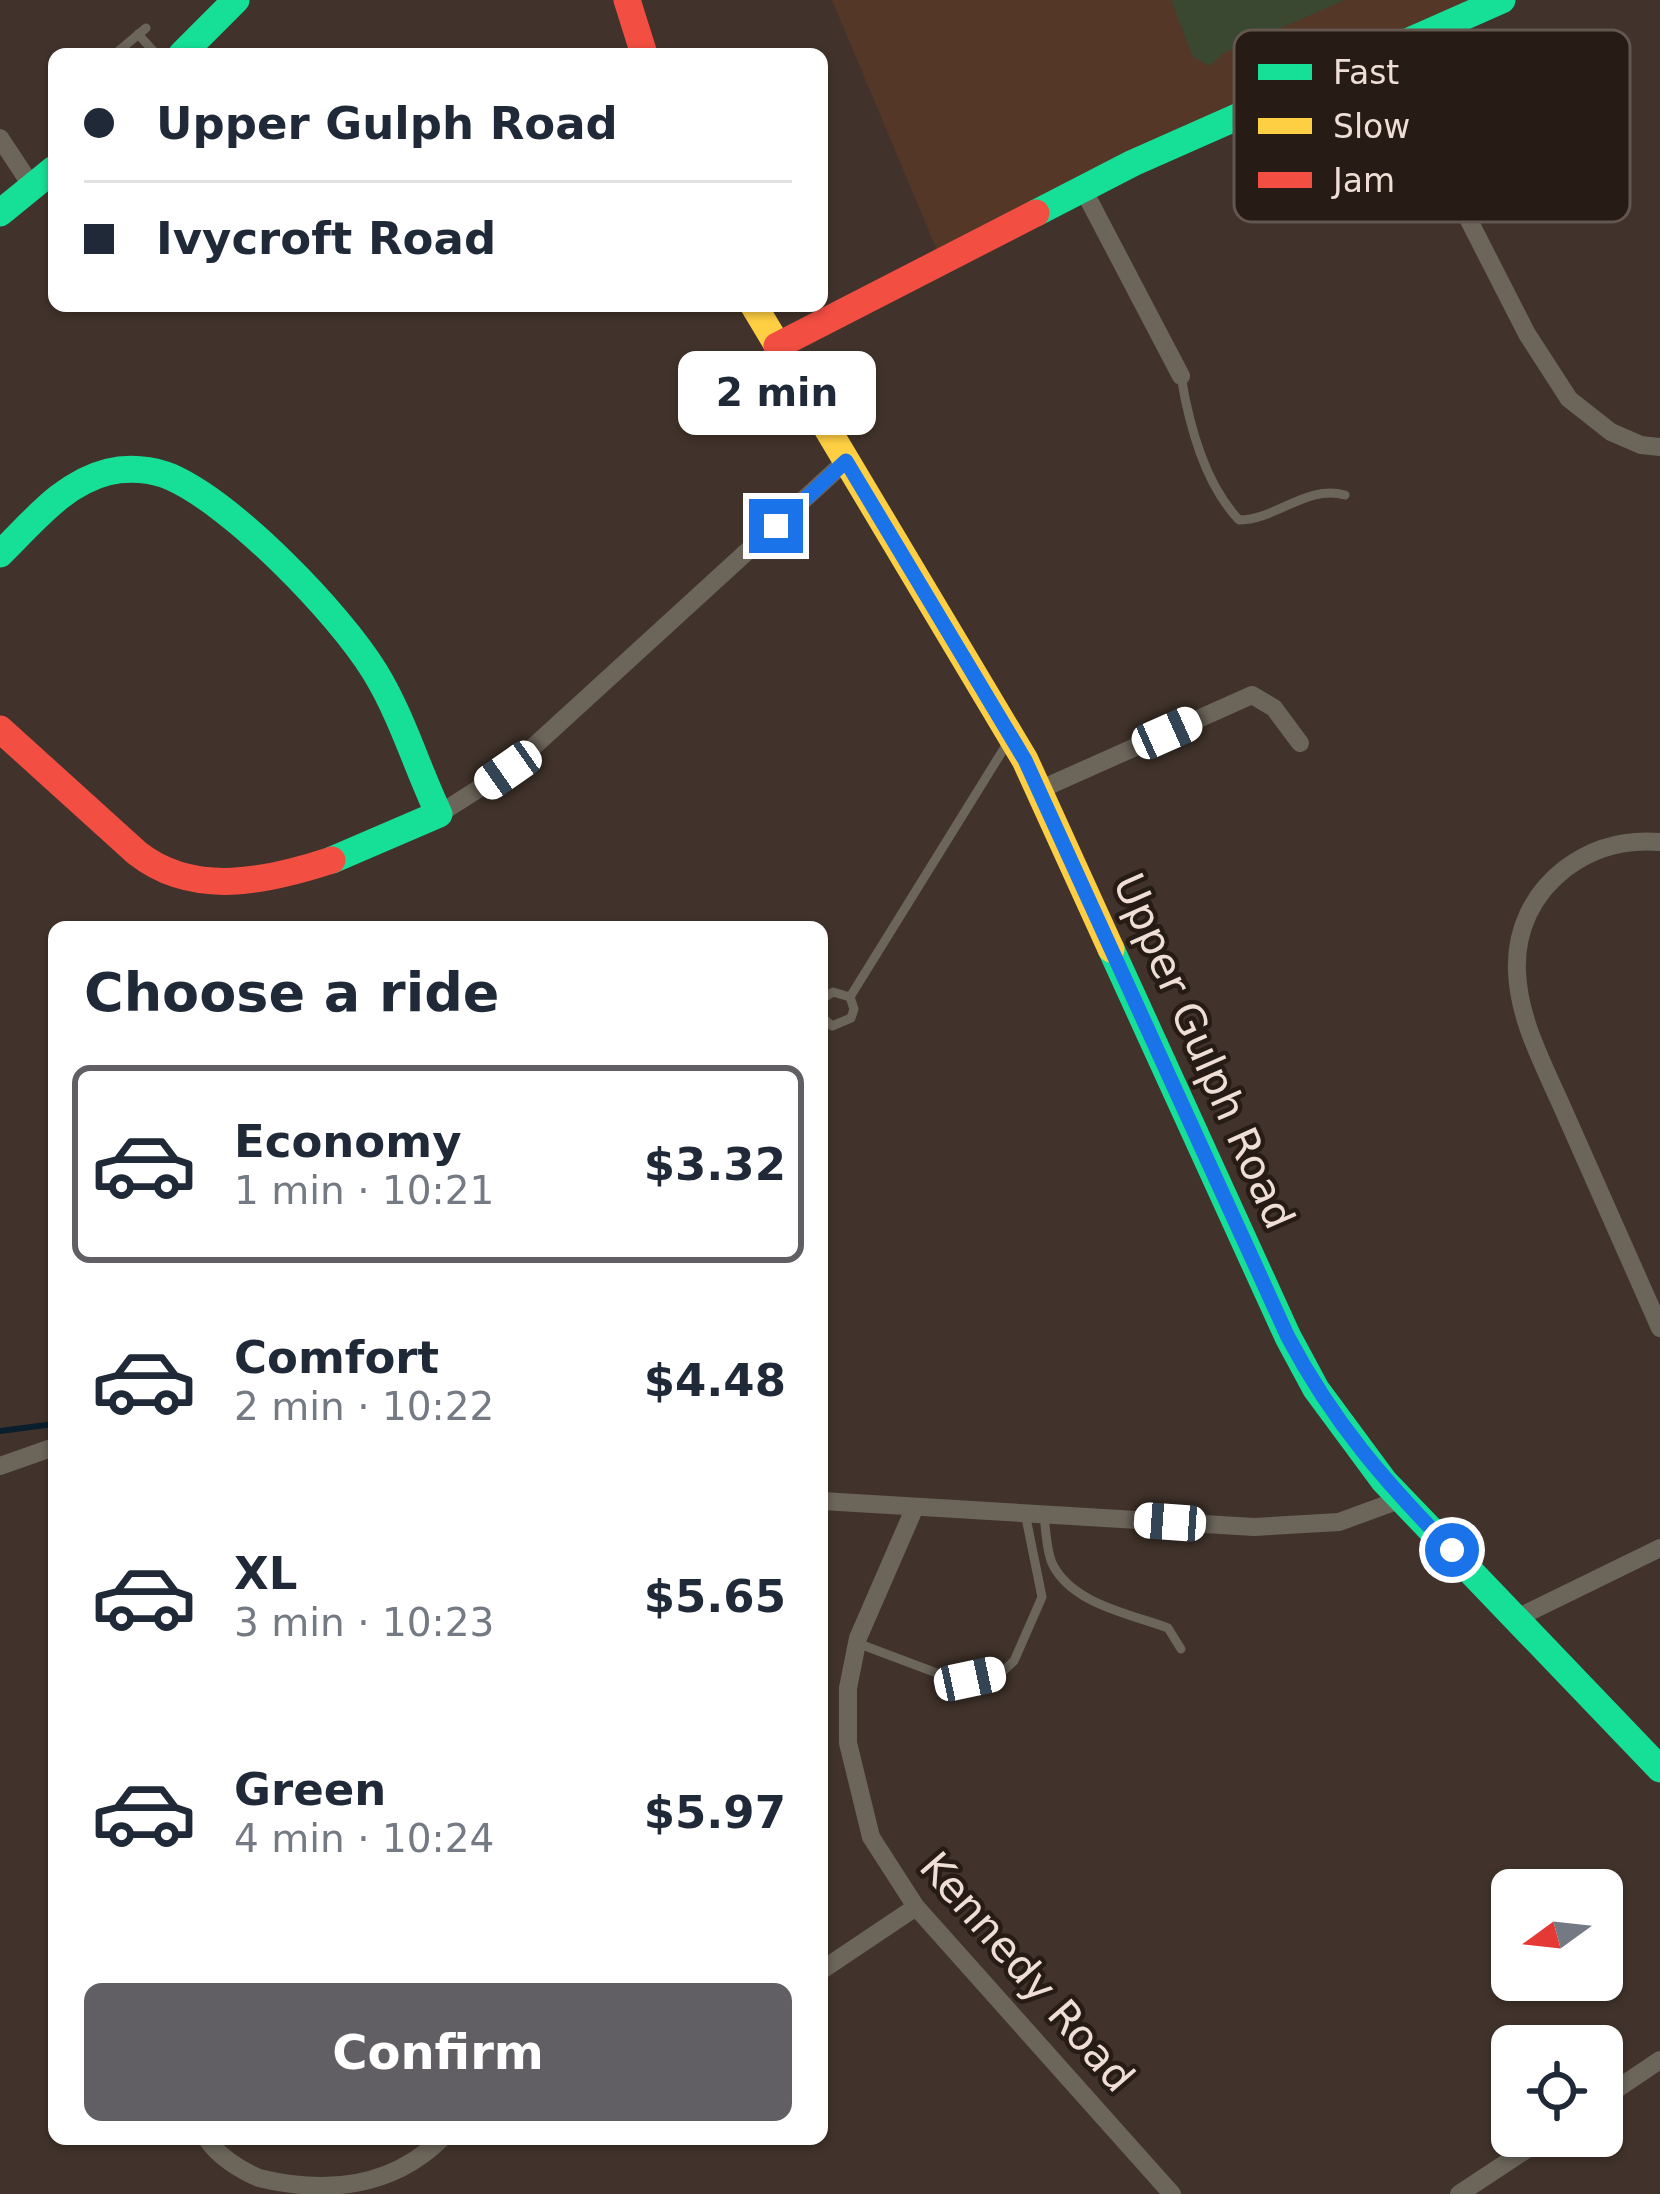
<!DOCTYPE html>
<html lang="en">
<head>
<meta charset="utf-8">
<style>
	body { margin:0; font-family:"DejaVu Sans",sans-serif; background:#f2f2f3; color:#1f2937; height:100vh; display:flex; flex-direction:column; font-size:45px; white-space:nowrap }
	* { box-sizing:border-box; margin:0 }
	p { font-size:39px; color:#747a83 }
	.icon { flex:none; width:66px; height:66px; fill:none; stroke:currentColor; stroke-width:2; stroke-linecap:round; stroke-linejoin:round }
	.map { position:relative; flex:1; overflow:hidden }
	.drawer { position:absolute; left:48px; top:921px; width:780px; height:1224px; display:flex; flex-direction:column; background:#fff; border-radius:18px; box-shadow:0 3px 9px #0004 }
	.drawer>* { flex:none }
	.banner { position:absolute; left:48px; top:48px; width:780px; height:264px; border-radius:18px; box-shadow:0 3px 9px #0004; display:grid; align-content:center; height:264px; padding:0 36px; background:#fff }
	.needle { width:78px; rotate:255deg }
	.buttons { position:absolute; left:1491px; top:1869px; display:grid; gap:24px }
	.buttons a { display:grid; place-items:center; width:132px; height:132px; border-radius:18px; background:#fff; box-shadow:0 3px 9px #0004; font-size:60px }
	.end { position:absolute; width:54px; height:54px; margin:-27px; border:15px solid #1a73e8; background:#fff; box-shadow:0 0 0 6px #fff }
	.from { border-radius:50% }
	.bubble { position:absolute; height:84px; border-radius:18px; background:#fff; box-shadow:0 3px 9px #0004; font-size:39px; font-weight:700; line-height:84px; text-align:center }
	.car { position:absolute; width:36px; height:72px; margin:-36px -18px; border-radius:15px; box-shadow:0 0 9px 3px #0007; background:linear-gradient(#fff 24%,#345 0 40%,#fff 0 76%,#345 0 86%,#fff 0) }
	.banner b { display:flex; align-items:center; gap:42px; height:114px; font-size:45px }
	.banner b+b { border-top:3px solid #e0e1e3 }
	.banner i { width:30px; height:30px; background:#1f2937 }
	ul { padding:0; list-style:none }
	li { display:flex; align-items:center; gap:36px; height:198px; margin:0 24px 18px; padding:0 12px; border:6px solid transparent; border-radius:18px }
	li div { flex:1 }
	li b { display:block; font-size:45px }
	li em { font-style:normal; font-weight:700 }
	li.active { border-color:#615f64 }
	li>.icon { width:108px; height:108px; stroke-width:1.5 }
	h2 { padding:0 36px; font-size:54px; line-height:144px }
	.primary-button { display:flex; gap:24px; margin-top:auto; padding:24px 36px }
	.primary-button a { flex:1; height:138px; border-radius:18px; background:#615f64; color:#fff; font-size:48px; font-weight:700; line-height:138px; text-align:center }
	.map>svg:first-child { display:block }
</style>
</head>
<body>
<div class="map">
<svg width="1660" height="2194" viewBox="0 0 1660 2194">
	<rect width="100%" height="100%" fill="#41332b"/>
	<!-- built -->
	<path fill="#553727" d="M 832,0 L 1502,0 L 942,262 Z"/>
	<!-- green -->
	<path fill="#3a4831" d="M 1171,0 L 1345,0 L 1224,53 L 1210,66 L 1193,57 Z"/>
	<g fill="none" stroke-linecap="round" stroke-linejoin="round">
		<!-- stream -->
		<path stroke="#091f2e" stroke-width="6" d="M 0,1431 L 54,1424"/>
		<!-- lane -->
		<g stroke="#6b655a" stroke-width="9">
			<path d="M 138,34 L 156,54"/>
			<path d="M 115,54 L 146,28"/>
			<path d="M 1181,376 C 1189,425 1204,483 1239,520 C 1276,520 1307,484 1345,495"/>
			<path d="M 822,999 L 833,992 L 850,997"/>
			<path d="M 822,1017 L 832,1026 L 851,1018 L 854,1009 L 850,997 L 1008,742"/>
			<path d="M 1044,1515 C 1046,1530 1046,1549 1052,1563 C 1071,1604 1131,1614 1168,1628 L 1181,1649"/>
			<path d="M 857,1643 L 942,1675 L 970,1679 L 1001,1673 L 1014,1661 L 1042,1597 L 1025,1513"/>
		</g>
		<!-- street -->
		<g stroke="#6b655a" stroke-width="18">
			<path d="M 1383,52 L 1527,334 L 1569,399 L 1611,432 L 1641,445 L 1660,447"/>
			<path d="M 0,138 L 33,188"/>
			<path d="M 1083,189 L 1181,376"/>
			<path d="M 1039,790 L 1252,695 L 1274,708 L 1300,743"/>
			<path d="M 439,814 L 508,770 L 846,461"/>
			<path d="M 1660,842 C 1624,839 1594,847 1566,868 C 1533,893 1515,930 1517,972 C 1519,1023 1547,1071 1567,1118 C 1598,1188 1629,1258 1660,1328"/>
			<path d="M 0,1466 L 54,1447"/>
			<path d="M 822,1501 L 1254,1527 L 1339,1522 L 1402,1499"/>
			<path d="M 915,1507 L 858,1638 L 848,1688 L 848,1743 L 871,1837 L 916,1907 L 1172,2194"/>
			<path d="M 1517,1618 L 1660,1548"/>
			<path d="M 822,1970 L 916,1907"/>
			<path d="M 1602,2099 L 1660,2060"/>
			<path d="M 207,2139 C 218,2156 240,2170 259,2178 C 325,2194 391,2188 441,2139"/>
			<path d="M 1459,2194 L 1547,2136"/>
		</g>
		<!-- fast -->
		<g stroke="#16e098" stroke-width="27">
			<path d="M 182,54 L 236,0"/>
			<path d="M 0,213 L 54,169"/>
			<path d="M 1036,213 L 1133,163 L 1502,0"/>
			<path d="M 0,554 C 32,523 63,483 108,472 C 128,467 152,469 171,477 C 234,505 339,613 375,672 C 402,716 417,768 439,814 L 332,860"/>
			<path d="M 1111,949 L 1288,1337 L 1316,1389 L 1384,1481 L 1660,1769"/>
		</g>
		<!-- slow -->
		<path stroke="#ffcf43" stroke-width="27" d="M 754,306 L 1025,760 L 1111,949"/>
		<!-- jam -->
		<g stroke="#f24e42" stroke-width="27">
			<path d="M 627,0 L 644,54"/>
			<path d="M 777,346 L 1036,213"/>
			<path d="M 0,729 L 137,853 C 194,898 268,881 332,860"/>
		</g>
	</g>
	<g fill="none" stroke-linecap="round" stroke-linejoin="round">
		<!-- route -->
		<path stroke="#1a73e8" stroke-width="15" d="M 776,526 L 846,461 L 1025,760 L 1288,1337 C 1333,1422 1385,1482 1452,1550"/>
	</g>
	<g text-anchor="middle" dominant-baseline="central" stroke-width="9" stroke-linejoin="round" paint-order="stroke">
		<!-- street labels -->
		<g font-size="42" fill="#efded6" stroke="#271c15">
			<text transform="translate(1204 1051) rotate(66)">Upper Gulph Road</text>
			<text transform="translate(1027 1972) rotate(49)">Kennedy Road</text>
		</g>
	</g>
	<!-- legend -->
	<rect x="1234" y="30" width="396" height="192" rx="18" fill="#271c15" stroke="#63564f" stroke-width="3"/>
	<rect x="1258" y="64" width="54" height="16" fill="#16e098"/>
	<rect x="1258" y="118" width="54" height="16" fill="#ffcf43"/>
	<rect x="1258" y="172" width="54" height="16" fill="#f24e42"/>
	<g font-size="33" fill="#efded6">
		<text x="1333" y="84">Fast</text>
		<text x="1333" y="138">Slow</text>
		<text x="1333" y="192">Jam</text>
	</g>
</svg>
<div class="buttons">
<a><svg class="needle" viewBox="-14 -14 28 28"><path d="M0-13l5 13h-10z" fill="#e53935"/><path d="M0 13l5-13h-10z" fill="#747a83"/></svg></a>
<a><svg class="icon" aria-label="locate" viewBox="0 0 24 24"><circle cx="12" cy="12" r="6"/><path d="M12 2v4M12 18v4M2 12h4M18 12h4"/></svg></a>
</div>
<i class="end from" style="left:1452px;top:1550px"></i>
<i class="end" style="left:776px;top:526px"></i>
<div class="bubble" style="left:678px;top:351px;width:198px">2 min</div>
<i class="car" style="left:1167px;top:733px;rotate:66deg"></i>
<i class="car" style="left:508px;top:770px;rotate:235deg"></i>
<i class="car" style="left:1170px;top:1522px;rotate:274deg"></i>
<i class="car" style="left:970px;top:1679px;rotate:78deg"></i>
<div class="banner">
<b><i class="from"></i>Upper Gulph Road</b>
<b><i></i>Ivycroft Road</b>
</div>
<section class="drawer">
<h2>Choose a ride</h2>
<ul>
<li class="active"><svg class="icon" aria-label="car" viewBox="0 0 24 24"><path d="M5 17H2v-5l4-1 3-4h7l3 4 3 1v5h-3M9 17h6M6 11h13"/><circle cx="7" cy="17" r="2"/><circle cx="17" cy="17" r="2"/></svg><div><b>Economy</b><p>1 min · 10:21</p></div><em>$3.32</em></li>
<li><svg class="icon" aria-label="car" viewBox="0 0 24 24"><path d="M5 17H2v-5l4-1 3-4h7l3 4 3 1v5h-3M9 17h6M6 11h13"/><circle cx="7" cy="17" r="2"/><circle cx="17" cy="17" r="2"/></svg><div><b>Comfort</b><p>2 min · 10:22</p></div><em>$4.48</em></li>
<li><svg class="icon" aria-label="car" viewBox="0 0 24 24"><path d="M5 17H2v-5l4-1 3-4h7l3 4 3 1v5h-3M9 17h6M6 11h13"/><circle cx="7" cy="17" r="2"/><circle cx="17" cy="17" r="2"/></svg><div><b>XL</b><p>3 min · 10:23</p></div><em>$5.65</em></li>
<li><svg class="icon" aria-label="car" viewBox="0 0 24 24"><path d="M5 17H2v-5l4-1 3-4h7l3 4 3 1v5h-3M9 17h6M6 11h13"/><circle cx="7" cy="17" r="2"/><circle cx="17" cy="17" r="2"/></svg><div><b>Green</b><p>4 min · 10:24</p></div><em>$5.97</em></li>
</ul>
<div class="primary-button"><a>Confirm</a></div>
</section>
</div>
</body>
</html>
